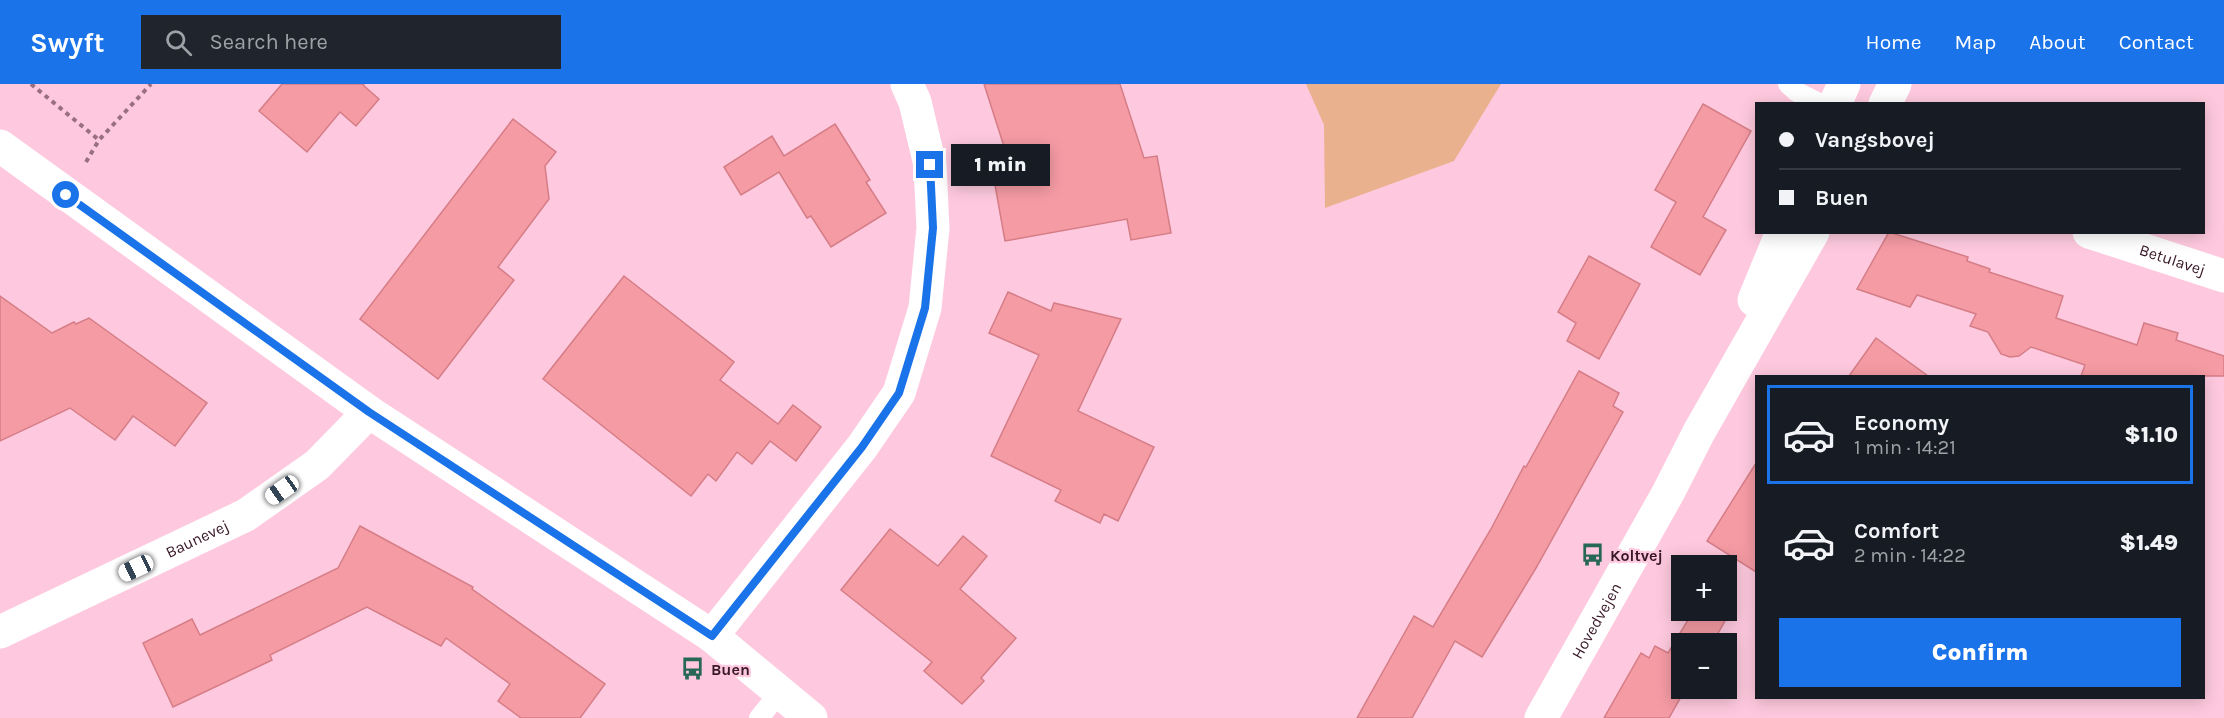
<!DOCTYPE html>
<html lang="en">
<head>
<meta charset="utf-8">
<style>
	body { margin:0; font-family:Karla,sans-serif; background:#20242c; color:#f1f3f6; height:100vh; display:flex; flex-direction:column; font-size:22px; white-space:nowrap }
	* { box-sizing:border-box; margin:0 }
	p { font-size:20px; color:#9ea1a6 }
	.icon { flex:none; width:33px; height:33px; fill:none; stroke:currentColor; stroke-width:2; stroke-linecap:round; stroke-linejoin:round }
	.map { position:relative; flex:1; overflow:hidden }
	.panel { position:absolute; left:1755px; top:291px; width:450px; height:324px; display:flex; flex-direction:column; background:#171b24; border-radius:0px; box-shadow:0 3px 15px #0003 }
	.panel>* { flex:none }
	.guide { position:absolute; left:1755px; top:18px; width:450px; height:132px; border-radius:0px; box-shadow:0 3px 15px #0003; display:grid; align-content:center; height:132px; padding:0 24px; background:#171b24 }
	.tools { position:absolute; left:1671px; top:471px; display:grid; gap:12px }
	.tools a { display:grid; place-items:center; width:66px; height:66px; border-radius:0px; background:#171b24; box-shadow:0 3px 15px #0003; font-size:30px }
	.end { position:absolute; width:27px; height:27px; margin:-14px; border:8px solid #1a73e8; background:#fff; box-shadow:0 0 0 3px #fff }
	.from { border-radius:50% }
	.bubble { position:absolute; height:42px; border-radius:0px; background:#171b24; box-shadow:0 3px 15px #0003; font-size:20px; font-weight:800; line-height:42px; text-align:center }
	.car { position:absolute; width:18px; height:36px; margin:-18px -9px; border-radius:8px; box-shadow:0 0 4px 2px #0007; background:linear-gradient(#fff 24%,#345 0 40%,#fff 0 76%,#345 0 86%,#fff 0) }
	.guide b { display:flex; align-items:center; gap:21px; height:57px; font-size:22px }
	.guide b+b { border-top:2px solid #363941 }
	.guide i { width:15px; height:15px; background:#f1f3f6 }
	ul { padding:10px 0 0; list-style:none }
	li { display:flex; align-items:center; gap:18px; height:99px; margin:0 12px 9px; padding:0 12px; border:3px solid transparent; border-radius:0px }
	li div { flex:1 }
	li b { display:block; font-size:22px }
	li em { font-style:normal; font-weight:800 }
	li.on { border-color:#1a73e8 }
	li>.icon { width:54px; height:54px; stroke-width:1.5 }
	.cta { display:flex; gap:12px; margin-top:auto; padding:12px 24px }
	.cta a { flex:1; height:69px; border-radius:0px; background:#1a73e8; color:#fff; font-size:24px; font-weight:800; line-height:69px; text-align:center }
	header { display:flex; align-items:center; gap:36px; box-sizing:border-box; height:84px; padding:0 30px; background:#1a73e8; color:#fff }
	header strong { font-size:28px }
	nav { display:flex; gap:33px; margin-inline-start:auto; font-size:21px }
	.search { width:420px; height:54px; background:#20242c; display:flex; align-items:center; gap:15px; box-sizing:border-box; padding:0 21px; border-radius:0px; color:#9ea1a6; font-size:22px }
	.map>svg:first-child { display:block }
</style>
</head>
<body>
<header>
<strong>Swyft</strong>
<div class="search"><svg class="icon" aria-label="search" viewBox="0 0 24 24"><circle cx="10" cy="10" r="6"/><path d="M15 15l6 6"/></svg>Search here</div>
<nav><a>Home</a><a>Map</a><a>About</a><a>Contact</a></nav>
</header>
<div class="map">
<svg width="2224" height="634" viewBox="0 0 2224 634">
	<rect width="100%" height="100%" fill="#fec9de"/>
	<!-- green -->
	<path fill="#eab18e" d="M 1306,0 L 1501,0 L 1454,77 L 1325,124 L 1324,41 Z"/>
	<!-- building -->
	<g fill="#f59ba4" stroke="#d57d87" stroke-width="1.5">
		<path d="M 282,0 L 364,0 L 363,1 L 379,15 L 356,42 L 340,28 L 307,68 L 259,27 Z"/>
		<path d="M 984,0 L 1120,0 L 1144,74 L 1157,72 L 1171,149 L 1131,156 L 1127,135 L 1005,157 L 995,101 L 999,100 L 995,80 L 1009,78 Z"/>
		<path d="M 1703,20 L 1751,47 L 1703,133 L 1726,146 L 1700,191 L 1651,163 L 1676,118 L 1655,106 Z"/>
		<path d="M 513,35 L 556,68 L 545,82 L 549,115 L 498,183 L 514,196 L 438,295 L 360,235 Z"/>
		<path d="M 835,40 L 870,96 L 866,98 L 886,129 L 831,163 L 811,132 L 807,134 L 779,88 L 741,111 L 724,83 L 772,52 L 784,72 Z"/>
		<path d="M 1889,148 L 1968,173 L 1967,177 L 1990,185 L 1989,188 L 2063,212 L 2056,234 L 2137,261 L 2144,239 L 2178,249 L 2176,256 L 2224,272 L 2224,292 L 2081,292 L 2085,281 L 2031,263 L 2019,272 L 2010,273 L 2001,270 L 1988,248 L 1970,242 L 1976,230 L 1917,211 L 1910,223 L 1857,205 Z"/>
		<path d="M 1589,172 L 1640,200 L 1599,275 L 1567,257 L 1576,239 L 1558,228 Z"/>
		<path d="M 624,192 L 734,278 L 720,296 L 778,340 L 793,321 L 821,343 L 796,377 L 770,357 L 752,380 L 737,368 L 716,397 L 708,390 L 691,412 L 543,295 Z"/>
		<path d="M 1008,208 L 1051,227 L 1054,219 L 1121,235 L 1078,327 L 1154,363 L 1118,437 L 1104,430 L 1100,439 L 1055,417 L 1061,406 L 991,372 L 1039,271 L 989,249 Z"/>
		<path d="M 0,212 L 52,249 L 74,238 L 76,240 L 89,234 L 207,319 L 175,362 L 133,332 L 115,356 L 70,324 L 0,357 Z"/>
		<path d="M 1876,254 L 1928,292 L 1849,292 Z"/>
		<path d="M 1579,287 L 1619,309 L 1613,322 L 1623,328 L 1536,484 L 1482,573 L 1455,557 L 1412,634 L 1357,634 L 1414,532 L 1433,543 L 1491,445 L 1524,382 L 1526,383 Z"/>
		<path d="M 1756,379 L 1756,488 L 1707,457 Z"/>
		<path d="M 360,442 L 473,503 L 472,505 L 605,600 L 580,634 L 521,634 L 498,617 L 510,600 L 446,554 L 441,562 L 367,523 L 270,571 L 272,576 L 173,623 L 143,559 L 192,535 L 200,551 L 338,484 Z"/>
		<path d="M 890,445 L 938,482 L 963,452 L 987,472 L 960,505 L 1016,554 L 981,594 L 984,597 L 962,620 L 924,587 L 932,578 L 841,506 Z"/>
		<path d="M 1694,526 L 1731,526 L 1712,560 L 1682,560 L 1682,604 L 1686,604 L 1669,634 L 1604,634 L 1641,569 L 1649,574 L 1655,562 L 1668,569 Z"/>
	</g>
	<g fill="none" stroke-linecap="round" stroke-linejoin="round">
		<!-- path -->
		<g stroke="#9a6f81" stroke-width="4" stroke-dasharray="4.5 4.5" stroke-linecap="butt">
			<path d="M 31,0 L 99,56"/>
			<path d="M 86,78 L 99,56 L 151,0"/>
		</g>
		<!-- service -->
		<g stroke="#fff" stroke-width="20">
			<path d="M 1788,0 L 1797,8 L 1821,20"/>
			<path d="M 759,634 L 780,608"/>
		</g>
		<!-- minor -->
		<g stroke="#fff" stroke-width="33">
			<path id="s1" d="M 2089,148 L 2224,192"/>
			<path id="s2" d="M 0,548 L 246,431 L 317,381 L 369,328"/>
			<path d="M 712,552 L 862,363 L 899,309 L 925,224 L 933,144 L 930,81 L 915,18 L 907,0"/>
		</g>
		<!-- tertiary -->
		<path stroke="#fff" stroke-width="33" d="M 0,62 L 369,328 L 712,552 L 811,634"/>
		<!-- secondary -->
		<g stroke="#fff" stroke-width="33">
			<path d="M 1835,20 L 1844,0"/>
			<path d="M 1885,20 L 1895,0"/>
			<path d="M 1754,216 L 1782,148"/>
			<path id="s3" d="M 1541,634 L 1668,409 L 1699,348 L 1813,148"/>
		</g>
	</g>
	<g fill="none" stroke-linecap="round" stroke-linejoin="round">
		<!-- route -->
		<path stroke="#1a73e8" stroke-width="8" d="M 66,111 L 369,328 L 712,552 L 862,363 L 899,309 L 925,224 L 933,144 L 930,81"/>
	</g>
	<!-- icons -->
	<defs>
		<symbol id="bus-bare" viewBox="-9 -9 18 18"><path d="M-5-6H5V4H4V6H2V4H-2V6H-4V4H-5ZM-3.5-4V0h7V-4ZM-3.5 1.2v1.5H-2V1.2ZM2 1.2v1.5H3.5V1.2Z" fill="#266756" stroke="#fec9de" stroke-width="2.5" paint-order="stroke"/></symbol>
	</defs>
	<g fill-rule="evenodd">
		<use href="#bus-bare" x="1576" y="454" width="33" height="33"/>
		<use href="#bus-bare" x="676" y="568" width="33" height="33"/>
	</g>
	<g text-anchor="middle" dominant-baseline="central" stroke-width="4.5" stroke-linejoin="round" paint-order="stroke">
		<!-- street labels -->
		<g font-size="16" fill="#381827" stroke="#fec9de">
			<text stroke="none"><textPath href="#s1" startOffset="88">Betulavej</textPath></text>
			<text stroke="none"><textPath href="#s2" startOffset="218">Baunevej</textPath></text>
			<text stroke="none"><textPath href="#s3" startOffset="112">Hovedvejen</textPath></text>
		</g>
		<!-- poi labels -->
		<g font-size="16" font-weight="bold" fill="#381827" stroke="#fec9de" text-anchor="start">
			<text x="1610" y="471">Koltvej</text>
			<text x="711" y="585">Buen</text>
		</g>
	</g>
</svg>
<div class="tools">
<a>+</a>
<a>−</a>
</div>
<i class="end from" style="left:66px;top:111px"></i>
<i class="end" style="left:930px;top:81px"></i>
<div class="bubble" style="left:951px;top:60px;width:99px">1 min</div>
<i class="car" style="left:282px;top:406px;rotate:235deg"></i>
<i class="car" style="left:136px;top:484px;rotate:245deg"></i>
<div class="guide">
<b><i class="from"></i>Vangsbovej</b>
<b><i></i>Buen</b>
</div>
<section class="panel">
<ul>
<li class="on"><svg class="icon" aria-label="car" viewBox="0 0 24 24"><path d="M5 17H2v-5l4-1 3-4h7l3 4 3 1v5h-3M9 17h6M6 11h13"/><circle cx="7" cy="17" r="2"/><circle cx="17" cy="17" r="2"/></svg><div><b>Economy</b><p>1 min · 14:21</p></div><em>$1.10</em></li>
<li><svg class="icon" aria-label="car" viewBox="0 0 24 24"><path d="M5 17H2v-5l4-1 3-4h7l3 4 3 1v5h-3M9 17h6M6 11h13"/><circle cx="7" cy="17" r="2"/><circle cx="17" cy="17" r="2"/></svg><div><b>Comfort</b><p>2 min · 14:22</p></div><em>$1.49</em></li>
</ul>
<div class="cta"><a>Confirm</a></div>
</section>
</div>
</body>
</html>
